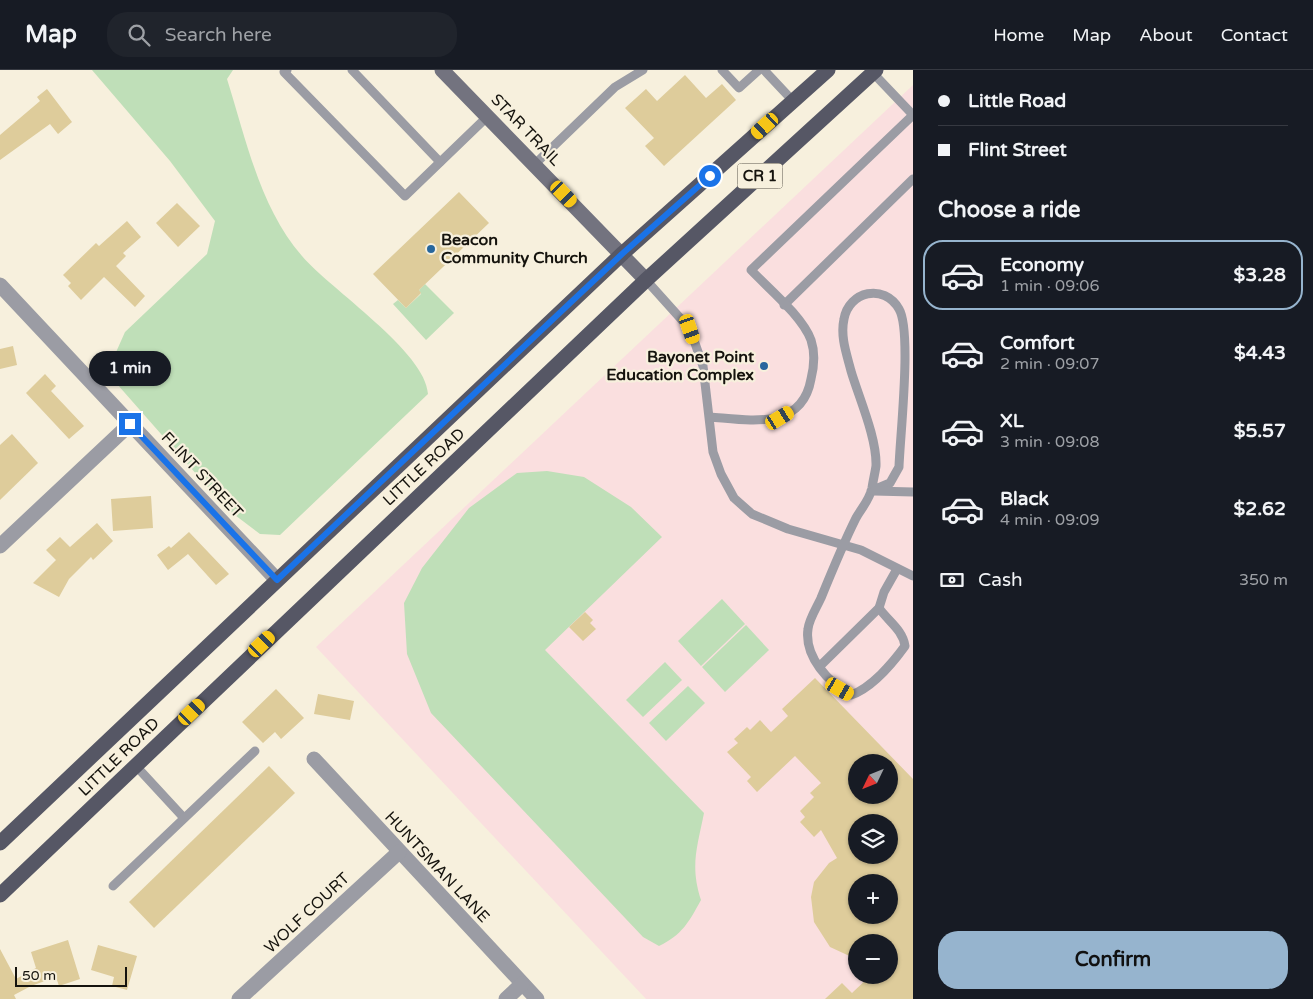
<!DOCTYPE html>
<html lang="en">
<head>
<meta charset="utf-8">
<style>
	body { margin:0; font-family:"Varela Round",sans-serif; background:#20242c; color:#f1f3f6; height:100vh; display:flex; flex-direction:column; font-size:19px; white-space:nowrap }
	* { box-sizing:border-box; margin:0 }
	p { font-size:16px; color:#9ea1a6 }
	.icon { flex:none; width:28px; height:28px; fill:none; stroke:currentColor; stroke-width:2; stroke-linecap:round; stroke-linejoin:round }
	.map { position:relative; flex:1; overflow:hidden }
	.side { display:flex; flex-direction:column; background:#171b24; width:400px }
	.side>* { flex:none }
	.banner { display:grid; align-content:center; height:110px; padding:0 25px; background:#171b24 }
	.needle { width:32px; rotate:227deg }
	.fabs { position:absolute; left:848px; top:684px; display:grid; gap:10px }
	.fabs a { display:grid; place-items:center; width:50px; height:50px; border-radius:50%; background:#171b24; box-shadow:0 1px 4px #0004; font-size:25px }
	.scale { position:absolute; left:15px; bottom:12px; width:112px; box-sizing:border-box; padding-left:5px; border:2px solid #15130d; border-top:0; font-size:14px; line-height:18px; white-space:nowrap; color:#15130d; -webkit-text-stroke:4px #f7f0dd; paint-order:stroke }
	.end { position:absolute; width:22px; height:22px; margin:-11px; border:6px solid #1a73e8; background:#fff; box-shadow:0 0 0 2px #fff }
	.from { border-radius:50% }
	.bubble { position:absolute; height:35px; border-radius:18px; background:#171b24; box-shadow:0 1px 4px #0004; font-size:16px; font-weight:800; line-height:35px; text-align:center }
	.car { position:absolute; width:15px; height:30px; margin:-15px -8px; border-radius:6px; box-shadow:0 0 4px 1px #0007; background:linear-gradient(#f5c518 24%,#345 0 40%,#f5c518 0 76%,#345 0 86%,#f5c518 0) }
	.banner b { display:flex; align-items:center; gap:18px; height:48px; font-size:19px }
	.banner b+b { border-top:1px solid #363941 }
	.banner i { width:12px; height:12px; background:#f1f3f6 }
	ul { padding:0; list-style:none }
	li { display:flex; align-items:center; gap:15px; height:70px; margin:0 10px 8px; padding:0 15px; border:2px solid transparent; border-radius:20px }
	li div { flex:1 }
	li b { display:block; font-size:19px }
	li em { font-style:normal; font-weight:800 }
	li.on { border-color:#96b4ce }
	li>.icon { width:45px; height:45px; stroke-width:1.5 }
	h2 { padding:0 25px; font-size:22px; line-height:60px }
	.pay { display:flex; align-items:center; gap:12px; height:55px; padding:0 25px; font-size:19px }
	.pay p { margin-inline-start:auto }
	.button { display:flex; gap:10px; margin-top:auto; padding:10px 25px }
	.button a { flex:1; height:58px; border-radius:20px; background:#96b4ce; color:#111; font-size:20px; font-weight:800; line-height:58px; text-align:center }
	header { display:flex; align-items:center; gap:30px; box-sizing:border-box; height:70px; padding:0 25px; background:#171b24; border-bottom:1px solid #363941 }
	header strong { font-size:24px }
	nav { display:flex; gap:28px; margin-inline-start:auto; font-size:18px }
	.search { width:350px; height:45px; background:#20242c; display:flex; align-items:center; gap:12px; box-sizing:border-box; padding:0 18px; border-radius:20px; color:#9ea1a6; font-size:19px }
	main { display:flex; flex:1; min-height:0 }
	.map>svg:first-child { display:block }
</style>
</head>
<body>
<header>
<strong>Map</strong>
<div class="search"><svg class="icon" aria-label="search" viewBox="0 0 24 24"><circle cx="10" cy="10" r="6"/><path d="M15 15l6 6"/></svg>Search here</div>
<nav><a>Home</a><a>Map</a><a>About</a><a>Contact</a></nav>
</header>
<main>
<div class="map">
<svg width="913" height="929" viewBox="0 0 913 929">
	<rect width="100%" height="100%" fill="#f7f0dd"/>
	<!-- education -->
	<path fill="#fadfdf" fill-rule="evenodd" d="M 913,15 L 913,929 L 646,929 L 316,577 ZM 856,692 L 889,692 L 889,725 L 856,725 ZM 856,752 L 889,752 L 889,785 L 856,785 ZM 856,812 L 889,812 L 889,845 L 856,845 ZM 856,872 L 889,872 L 889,905 L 856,905 Z"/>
	<!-- green -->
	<g fill="#bfdfb8">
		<path d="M 92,0 L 233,0 L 227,9 C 246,69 260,138 302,186 C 330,219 426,282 428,324 L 280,465 L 260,464 L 227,439 L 117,314 L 113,289 L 125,262 L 207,184 L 215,151 L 170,91 Z"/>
		<path d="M 425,214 L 454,243 L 426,270 L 393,234 L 398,230 L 406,238 L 421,224 L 419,220 Z"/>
		<path d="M 547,401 L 584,407 L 631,437 L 662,467 L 545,580 L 704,743 C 697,778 690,796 701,830 C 689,852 682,865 659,876 L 643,867 L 431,643 L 407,584 L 404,533 L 422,498 L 469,438 L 517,403 Z"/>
		<path d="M 722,529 L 745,554 L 701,596 L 678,571 Z"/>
		<path d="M 746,555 L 769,580 L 725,622 L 702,597 Z"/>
		<path d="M 665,592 L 682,610 L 643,647 L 626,630 Z"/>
		<path d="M 688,616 L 705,633 L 666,671 L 649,653 Z"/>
	</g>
	<!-- building -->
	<g fill="#decc9b" fill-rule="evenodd">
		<path d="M 685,5 L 706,28 L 722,14 L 736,30 L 664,96 L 645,76 L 654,68 L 625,38 L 646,19 L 657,31 Z"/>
		<path d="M 47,19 L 72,52 L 58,64 L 50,54 L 0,90 L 0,65 L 40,31 L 37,27 Z"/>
		<path d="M 459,122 L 489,153 L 419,220 L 421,223 L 406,238 L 373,204 Z"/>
		<path d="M 177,133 L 200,156 L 178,177 L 156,153 Z"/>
		<path d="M 127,151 L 141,167 L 123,183 L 126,186 L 116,196 L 145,226 L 135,237 L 104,207 L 81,230 L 68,216 L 71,213 L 63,205 L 96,173 L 99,176 Z"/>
		<path d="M 13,276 L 17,295 L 0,299 L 0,279 Z"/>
		<path d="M 45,304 L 56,316 L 51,321 L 84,356 L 69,369 L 26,323 Z"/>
		<path d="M 12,364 L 38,393 L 0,430 L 0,375 Z"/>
		<path d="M 151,426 L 153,458 L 113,461 L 111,429 Z"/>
		<path d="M 97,453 L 113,471 L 93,490 L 91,487 L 69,509 L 59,527 L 33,513 L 56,490 L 46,480 L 60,467 L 70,477 Z"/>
		<path d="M 189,462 L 229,504 L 216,515 L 188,484 L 168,500 L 157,485 L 169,476 L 171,478 Z"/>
		<path d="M 585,542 L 593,550 L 590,553 L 596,559 L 583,571 L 569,557 Z"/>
		<path d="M 815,608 L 913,709 L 913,929 L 825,929 L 842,913 L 852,923 L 871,905 L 889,905 L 889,872 L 856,872 L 856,889 L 830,877 L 814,852 L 811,827 L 814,812 L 829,793 L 837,788 L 821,760 L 814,767 L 800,752 L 805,747 L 800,741 L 814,727 L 810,723 L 821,713 L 795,686 L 757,722 L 747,711 L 751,707 L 727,682 L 738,673 L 734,669 L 747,657 L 750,660 L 760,650 L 771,662 L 788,646 L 782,639 ZM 856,692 L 889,692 L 889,725 L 856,725 ZM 856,752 L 889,752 L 889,785 L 856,785 ZM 856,812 L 889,812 L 889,845 L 856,845 Z"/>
		<path d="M 276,619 L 304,648 L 281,669 L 275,662 L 263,673 L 242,652 Z"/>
		<path d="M 318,624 L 354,631 L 350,650 L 314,644 Z"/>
		<path d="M 269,696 L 295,723 L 154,858 L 129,832 Z"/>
		<path d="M 68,870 L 80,909 L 59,916 L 56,907 L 31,916 L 14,925 L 16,929 L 0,929 L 0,879 L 16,909 L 36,898 L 31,882 Z"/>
		<path d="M 98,875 L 137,886 L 127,920 L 112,916 L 114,907 L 91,900 Z"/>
	</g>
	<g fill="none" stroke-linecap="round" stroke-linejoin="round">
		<!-- lane -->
		<g stroke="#9b9ca4" stroke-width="9">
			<path d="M 287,0 L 284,2 L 405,126 L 488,46"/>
			<path d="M 352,0 L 440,92"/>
			<path d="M 722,0 L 739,18 L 759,0"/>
			<path d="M 764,0 L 793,31"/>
			<path d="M 873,3 L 913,45"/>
			<path d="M 535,94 L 615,17 L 643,0"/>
			<path d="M 646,210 L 690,259 L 703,296 L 713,382 L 721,404 L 734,428 L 752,444 L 788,459 L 861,480 L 913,506"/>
			<path d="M 784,235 L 913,109"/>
			<path d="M 710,347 C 749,350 802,361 811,309 C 814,297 815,282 811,270 C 802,246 769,219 751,200 L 913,45"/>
			<path d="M 871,421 L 890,413 L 899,397 C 900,366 912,261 899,239 C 884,213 849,221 844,249 C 840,267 847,285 851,301 C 859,328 877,368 876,396 C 875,403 873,411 872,418 C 870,429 861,439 856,448 C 843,474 832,501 821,528 C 817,537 809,549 808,559 C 804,587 829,613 851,625 C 871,618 892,594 905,576 C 903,560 888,551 879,538 L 884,522 L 897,499"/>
			<path d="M 874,421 L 913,422"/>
			<path d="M 820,596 L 879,538"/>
			<path d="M 136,696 L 184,748"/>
			<path d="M 113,816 L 255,681"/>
		</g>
		<!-- street -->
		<g stroke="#9b9ca4" stroke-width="15">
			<path d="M 0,215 L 277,510"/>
			<path d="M 0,476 L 130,354"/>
			<path d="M 314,689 L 537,929"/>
			<path d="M 239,929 L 399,782"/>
			<path d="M 506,929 L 522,914"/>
		</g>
		<!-- secondary -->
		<path stroke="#73737f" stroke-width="15" d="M 442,0 L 646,210"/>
		<!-- primary -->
		<g stroke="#565765" stroke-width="15">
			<path d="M 0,773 L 623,183 L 828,0"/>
			<path d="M 0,825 L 646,210 L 876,0"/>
		</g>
	</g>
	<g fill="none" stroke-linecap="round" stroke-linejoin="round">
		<!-- route -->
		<path stroke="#1a73e8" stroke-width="6" d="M 130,354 L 277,510 L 622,184 L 710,106"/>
	</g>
	<!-- markers -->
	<g fill="#27679d" stroke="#f7f0dd" stroke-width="2">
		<circle cx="431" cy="179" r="5"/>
		<circle cx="764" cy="296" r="5"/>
	</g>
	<g text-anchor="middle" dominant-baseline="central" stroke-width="4.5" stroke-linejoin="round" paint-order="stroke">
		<!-- shield labels -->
		<rect fill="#f7f0dd" stroke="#59554b" stroke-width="1" x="737.5" y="93.5" width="45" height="25" rx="4"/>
		<g font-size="15" font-weight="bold" fill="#15130d">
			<text x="760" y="106">CR 1</text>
		</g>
		<!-- street labels -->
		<g font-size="16" fill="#15130d" stroke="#f7f0dd">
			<text transform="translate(526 60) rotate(46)">STAR TRAIL</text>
			<text transform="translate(424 397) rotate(-43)">LITTLE ROAD</text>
			<text transform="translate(202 405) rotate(47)">FLINT STREET</text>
			<text transform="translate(119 687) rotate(-44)">LITTLE ROAD</text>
			<text transform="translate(437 797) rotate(47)">HUNTSMAN LANE</text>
			<text transform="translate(307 843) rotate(-43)">WOLF COURT</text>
		</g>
		<!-- poi labels -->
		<g font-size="16" font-weight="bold" fill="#15130d" stroke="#f7f0dd" text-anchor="start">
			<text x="441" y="170">Beacon<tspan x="441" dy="18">Community Church</tspan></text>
			<text x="754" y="287" text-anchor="end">Bayonet Point<tspan x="754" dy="18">Education Complex</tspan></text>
		</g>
	</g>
</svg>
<div class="fabs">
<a><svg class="needle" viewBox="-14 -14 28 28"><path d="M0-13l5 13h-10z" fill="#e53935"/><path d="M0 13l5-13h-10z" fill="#9ea1a6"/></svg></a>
<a><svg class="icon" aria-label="layers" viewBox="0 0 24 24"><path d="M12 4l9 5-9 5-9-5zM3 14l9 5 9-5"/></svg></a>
<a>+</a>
<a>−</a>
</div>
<div class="scale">50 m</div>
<i class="end from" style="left:710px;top:106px"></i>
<i class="end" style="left:130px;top:354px"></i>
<div class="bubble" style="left:89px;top:281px;width:82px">1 min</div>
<i class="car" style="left:765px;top:56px;rotate:228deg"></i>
<i class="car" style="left:564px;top:124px;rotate:136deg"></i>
<i class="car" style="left:690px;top:259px;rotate:161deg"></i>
<i class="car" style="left:780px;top:348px;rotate:59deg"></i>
<i class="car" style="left:262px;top:574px;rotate:46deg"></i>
<i class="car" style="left:840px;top:619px;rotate:120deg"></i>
<i class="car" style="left:192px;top:642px;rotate:46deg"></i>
</div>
<section class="side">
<div class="banner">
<b><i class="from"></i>Little Road</b>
<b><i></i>Flint Street</b>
</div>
<h2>Choose a ride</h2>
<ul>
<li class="on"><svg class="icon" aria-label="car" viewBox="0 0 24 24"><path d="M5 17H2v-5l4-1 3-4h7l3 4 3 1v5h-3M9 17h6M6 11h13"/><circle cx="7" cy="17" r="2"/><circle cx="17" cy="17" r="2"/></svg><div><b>Economy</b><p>1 min · 09:06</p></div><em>$3.28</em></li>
<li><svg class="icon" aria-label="car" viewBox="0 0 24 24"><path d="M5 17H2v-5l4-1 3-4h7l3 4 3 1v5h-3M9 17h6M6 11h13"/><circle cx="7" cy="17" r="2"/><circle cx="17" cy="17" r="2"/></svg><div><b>Comfort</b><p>2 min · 09:07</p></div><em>$4.43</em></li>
<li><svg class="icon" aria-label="car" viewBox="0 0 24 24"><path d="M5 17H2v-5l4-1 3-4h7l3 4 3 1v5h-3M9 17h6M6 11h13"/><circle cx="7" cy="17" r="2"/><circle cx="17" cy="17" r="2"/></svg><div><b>XL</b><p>3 min · 09:08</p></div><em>$5.57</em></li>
<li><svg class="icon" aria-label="car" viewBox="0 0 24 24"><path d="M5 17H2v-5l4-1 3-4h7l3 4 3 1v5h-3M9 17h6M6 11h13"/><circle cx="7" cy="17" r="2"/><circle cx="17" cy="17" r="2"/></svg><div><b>Black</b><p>4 min · 09:09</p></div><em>$2.62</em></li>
</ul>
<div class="pay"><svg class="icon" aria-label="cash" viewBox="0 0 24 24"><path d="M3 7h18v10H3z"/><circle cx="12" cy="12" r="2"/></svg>Cash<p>350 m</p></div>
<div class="button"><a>Confirm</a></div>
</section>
</main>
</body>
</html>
